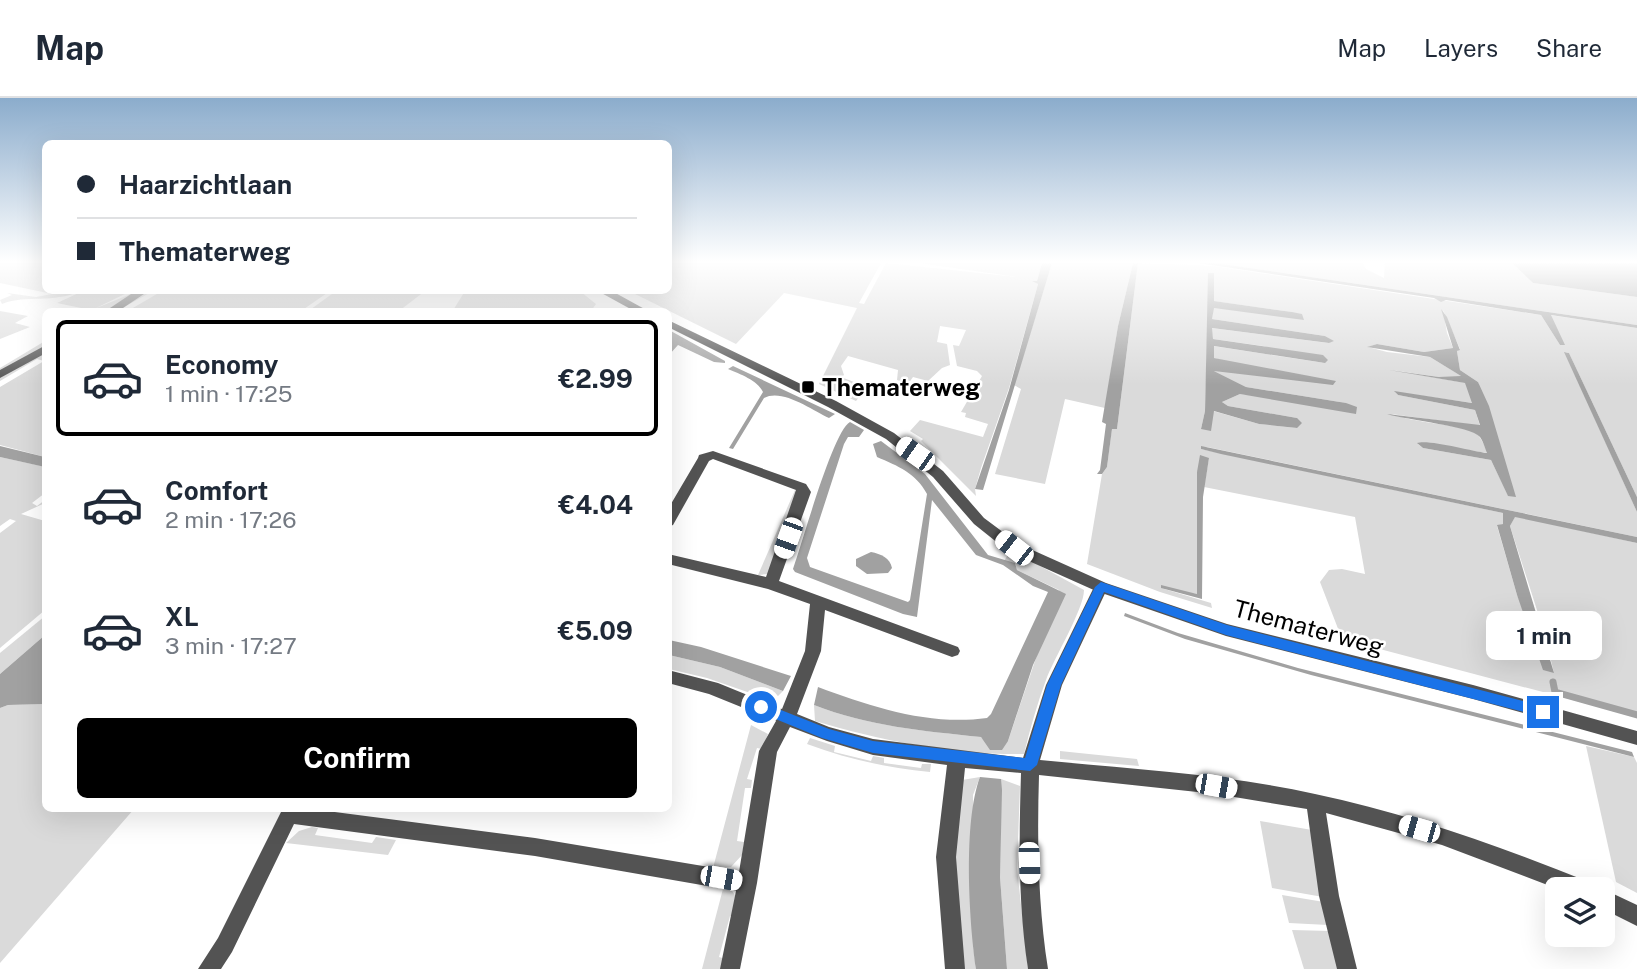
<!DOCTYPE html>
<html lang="en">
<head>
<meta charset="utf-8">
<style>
	body { margin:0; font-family:"Public Sans",sans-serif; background:#f2f2f3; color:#1f2937; height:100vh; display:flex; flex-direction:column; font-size:26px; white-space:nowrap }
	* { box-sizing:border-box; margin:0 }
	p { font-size:23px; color:#747a83 }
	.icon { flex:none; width:38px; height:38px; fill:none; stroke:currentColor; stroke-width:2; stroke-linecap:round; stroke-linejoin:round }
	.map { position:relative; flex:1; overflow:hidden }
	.drawer { position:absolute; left:42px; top:210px; width:630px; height:504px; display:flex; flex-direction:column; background:#fff; border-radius:10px; box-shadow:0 7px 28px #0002 }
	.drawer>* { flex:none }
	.guide { position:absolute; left:42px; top:42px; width:630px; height:154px; border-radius:10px; box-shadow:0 7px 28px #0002; display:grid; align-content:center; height:154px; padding:0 35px; background:#fff }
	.fabs { position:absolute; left:1545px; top:779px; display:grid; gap:14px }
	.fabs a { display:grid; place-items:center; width:70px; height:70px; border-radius:10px; background:#fff; box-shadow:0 7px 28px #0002; font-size:35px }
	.end { position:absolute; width:32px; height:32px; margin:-16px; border:9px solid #1a73e8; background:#fff; box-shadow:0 0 0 4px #fff }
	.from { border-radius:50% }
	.bubble { position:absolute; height:49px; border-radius:10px; background:#fff; box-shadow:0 7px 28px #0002; font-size:23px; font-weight:700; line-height:49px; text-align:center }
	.car { position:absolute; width:21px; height:42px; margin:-21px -10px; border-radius:9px; box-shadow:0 0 5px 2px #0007; background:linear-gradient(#fff 24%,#345 0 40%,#fff 0 76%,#345 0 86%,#fff 0) }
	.guide b { display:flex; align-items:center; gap:24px; height:66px; font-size:26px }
	.guide b+b { border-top:2px solid #e0e1e3 }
	.guide i { width:18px; height:18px; background:#1f2937 }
	ul { padding:12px 0 0; list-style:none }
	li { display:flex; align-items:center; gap:21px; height:116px; margin:0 14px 10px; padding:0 21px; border:4px solid transparent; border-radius:10px }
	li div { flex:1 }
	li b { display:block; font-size:26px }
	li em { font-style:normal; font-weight:700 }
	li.current { border-color:#000 }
	li>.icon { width:63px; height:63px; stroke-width:1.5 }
	.button { display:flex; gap:14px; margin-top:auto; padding:14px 35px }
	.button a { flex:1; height:80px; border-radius:10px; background:#000; color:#fff; font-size:28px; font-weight:700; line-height:80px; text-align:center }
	header { display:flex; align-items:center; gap:42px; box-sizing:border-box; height:98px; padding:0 35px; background:#fff; border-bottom:2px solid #e0e1e3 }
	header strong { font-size:33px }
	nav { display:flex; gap:38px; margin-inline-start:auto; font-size:24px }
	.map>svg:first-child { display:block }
</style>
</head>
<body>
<header>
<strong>Map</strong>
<nav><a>Map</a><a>Layers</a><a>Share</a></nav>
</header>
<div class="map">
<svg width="1637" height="871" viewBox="0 0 1637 871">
	<rect width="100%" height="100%" fill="#fff"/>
	<!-- green -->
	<g fill="#dadada" fill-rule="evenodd">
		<path d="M 0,165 L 45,165 L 46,192 L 79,193 C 54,206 27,196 2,206 L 0,202 L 12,197 L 7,195 L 36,199 L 52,196 L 0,185 Z"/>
		<path d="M 669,165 L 881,165 L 859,205 L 864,206 L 886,165 L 1017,179 L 919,165 L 1042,165 L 1037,183 L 1033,183 L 1038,186 L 1009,290 L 981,370 L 975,391 L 976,398 L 921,343 L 923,341 L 910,333 L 920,322 L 983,339 L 988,326 L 965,319 L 966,315 L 961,314 L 982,278 L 977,273 L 957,268 L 953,247 L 959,248 L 966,232 L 940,228 L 937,244 L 947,246 L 950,267 L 942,270 L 928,283 L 913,279 L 908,286 L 897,282 L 898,272 L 848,258 L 841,268 L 844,277 L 841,279 L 867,289 L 856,303 L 819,286 L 857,210 L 784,195 L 736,246 L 629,193 L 668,192 Z"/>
		<path d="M 1052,165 L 1133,165 L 1118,228 L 1105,310 L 1065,301 L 1045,386 L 995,376 L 1021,291 L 1014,287 L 1017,278 Z"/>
		<path d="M 1138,165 L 1214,168 L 1541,217 L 1560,247 L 1564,247 L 1550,217 L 1637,230 L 1637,399 L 1569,255 L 1565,254 L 1637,414 L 1637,439 L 1207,349 L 1201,351 L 1503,415 L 1503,426 L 1497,428 L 1517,497 L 1554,575 L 1545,537 L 1510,428 L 1515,418 L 1637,445 L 1637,619 L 1342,541 L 1320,484 L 1329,472 L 1342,471 L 1365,476 L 1355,419 L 1204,389 L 1209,360 L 1197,374 L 1197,496 L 1161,490 L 1211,505 L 1212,510 L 1160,494 L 1087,466 L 1102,376 L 1107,369 L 1112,330 L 1117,331 ZM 1209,175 L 1214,176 L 1213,203 L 1292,214 L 1213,210 L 1212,221 L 1325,238 L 1333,243 L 1328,245 L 1211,230 L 1213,241 L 1263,248 L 1325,265 L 1213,248 L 1214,260 L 1240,267 L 1214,273 L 1246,289 L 1346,305 L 1240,296 L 1222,304 L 1228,308 L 1297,320 L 1297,330 L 1259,326 L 1213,313 L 1201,331 L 1205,313 ZM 1443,212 L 1460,251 L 1457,253 L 1460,272 L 1478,284 L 1508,397 L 1491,362 L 1423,350 L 1418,346 L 1488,355 C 1485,349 1482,341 1477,336 C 1463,326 1412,325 1391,316 L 1480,328 L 1475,312 L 1398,297 L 1395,294 L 1473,305 L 1466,285 L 1391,272 L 1439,279 L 1463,279 L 1430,259 L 1387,254 L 1368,249 L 1377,246 L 1424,254 L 1453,250 L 1447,235 Z"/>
		<path d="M 1215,165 L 1363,165 L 1366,171 L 1384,180 L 1385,165 L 1512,165 L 1533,185 L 1637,199 L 1637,227 Z"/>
		<path d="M 83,193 L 131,193 L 94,211 L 138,193 L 153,193 L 117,213 L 96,213 L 57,205 Z"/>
		<path d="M 162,193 L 330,193 L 301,213 L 126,214 Z"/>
		<path d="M 336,193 L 425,193 L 399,213 L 307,214 Z"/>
		<path d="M 465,193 L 574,193 L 581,194 L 596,206 L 591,213 L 452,214 Z"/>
		<path d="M 0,213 L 28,218 L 15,225 L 30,229 L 0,241 Z"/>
		<path d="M 45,243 L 45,359 L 0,347 L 0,289 L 44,263 L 37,261 L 0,283 L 0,270 Z"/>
		<path d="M 0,359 L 46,369 L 45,395 L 32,405 L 37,408 L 45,402 L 45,405 L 21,416 L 45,423 L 45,512 L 0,550 L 0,435 L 16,423 L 10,421 L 0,428 Z"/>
		<path d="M 795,392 L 797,394 L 768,476 L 758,477 Z"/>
		<path d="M 1011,452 L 1084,492 C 1084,511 1054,560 1046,582 C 1037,606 1030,631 1024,656 C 954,657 882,643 815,623 L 814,607 C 868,628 924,633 981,639 L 986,644 L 1008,643 L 1059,492 L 1017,472 L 1015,465 L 1004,463 Z"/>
		<path d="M 45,518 L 45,537 L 0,576 L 0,555 Z"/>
		<path d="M 669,557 L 720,569 L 783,593 L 773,603 L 707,580 L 669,571 Z"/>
		<path d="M 45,606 L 46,710 L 134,711 L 0,865 L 0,610 L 8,607 Z"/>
		<path d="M 751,627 L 768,636 L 762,651 L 757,650 L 747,681 L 752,682 L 751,690 L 745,690 L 737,743 L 744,744 L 742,757 L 731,769 L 713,770 Z"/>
		<path d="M 810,640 L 835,648 L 834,654 L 871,663 L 873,658 L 884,660 L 884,665 L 921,670 L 922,666 L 931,666 L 930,674 C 888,670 847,661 807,646 Z"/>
		<path d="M 1586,648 L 1634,659 L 1637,665 L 1637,795 L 1616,784 Z"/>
		<path d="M 1060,653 L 1137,661 L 1139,668 L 1060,661 Z"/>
		<path d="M 980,679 L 973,697 L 973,847 L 976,871 L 961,871 L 953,766 L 962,682 Z"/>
		<path d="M 1001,681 L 1020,688 L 1017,770 L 1028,871 L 1007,871 L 1000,779 Z"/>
		<path d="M 1260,723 L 1312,732 L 1323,799 L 1272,790 Z"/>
		<path d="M 312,729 L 318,730 L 315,737 L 372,745 L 376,739 L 396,742 L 388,757 L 286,745 L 299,733 Z"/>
		<path d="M 724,787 C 738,794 738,805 736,819 L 730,818 L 719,859 L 726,861 L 722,871 L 702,871 Z"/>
		<path d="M 1282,797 L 1324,804 L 1328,827 L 1289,825 Z"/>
		<path d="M 1292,832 L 1330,833 L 1340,871 L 1304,871 Z"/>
	</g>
	<!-- water -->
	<g fill="#a1a1a1">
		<path d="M 1042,165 L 1052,165 L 983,392 L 975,391 L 1009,292 L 1038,186 L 1032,183 L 1037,183 Z"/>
		<path d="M 1133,165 L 1138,165 L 1117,331 L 1112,331 L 1107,369 L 1102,376 L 1097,376 L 1100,372 L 1106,326 L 1102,324 L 1118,228 Z"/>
		<path d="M 1198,165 L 1215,165 L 1637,227 L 1637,230 L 1551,217 L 1565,247 L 1560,247 L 1541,217 L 1446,202 L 1441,204 L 1434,200 Z"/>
		<path d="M 1512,165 L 1637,165 L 1637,199 L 1533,185 Z"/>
		<path d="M 1208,175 L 1214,175 L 1214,203 L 1292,214 L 1302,216 L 1304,222 L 1214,210 L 1212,221 L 1325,238 L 1334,243 L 1329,245 L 1212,230 L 1213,241 L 1323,257 L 1328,262 L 1325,265 L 1214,248 L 1214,260 L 1336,283 L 1333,287 L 1214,273 L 1246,289 L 1346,305 L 1357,309 L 1356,316 L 1240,296 L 1222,304 L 1228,308 L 1297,320 L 1302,325 L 1297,330 L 1259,326 L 1214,313 L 1211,333 L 1201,331 L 1205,313 Z"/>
		<path d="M 1441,211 L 1447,219 L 1460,252 L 1457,253 L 1460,272 L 1478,284 L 1489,308 L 1516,399 L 1508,398 L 1491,362 L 1423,350 L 1417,345 C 1428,341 1471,353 1487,355 C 1485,350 1483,343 1480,339 C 1471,328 1406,322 1387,316 L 1480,327 L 1475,312 L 1398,297 L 1394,293 L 1472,305 L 1465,285 L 1389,272 L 1439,279 L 1461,278 L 1430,259 L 1367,249 L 1377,246 L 1424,254 L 1453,250 Z"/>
		<path d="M 669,232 L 725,263 L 725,265 L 714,264 L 678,247 L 669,257 L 671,242 Z"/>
		<path d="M 1564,254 L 1569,255 L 1637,399 L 1637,414 Z"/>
		<path d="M 733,268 L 835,316 L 829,320 C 812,312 782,290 764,300 L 733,351 L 729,350 L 763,294 C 757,282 740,276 728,271 Z"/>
		<path d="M 850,324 L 864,332 L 859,339 L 848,339 L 844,346 L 807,460 L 810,469 L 908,504 L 910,502 L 927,396 C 916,375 898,368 877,359 L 873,346 L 881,343 L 925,376 L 988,457 L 1015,465 L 1017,472 L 1066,496 L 1033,567 L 1008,643 L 1002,652 L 990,652 L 981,639 C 923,633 868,628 814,607 L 818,589 C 872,609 929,628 987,620 L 991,616 L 1048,494 L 1033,488 L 1003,467 L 976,457 L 932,402 L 917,519 L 903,516 L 795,474 L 793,471 C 802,446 833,333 850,324 Z"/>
		<path d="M 0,348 L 45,359 L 45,369 L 0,359 Z"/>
		<path d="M 1201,348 L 1637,439 L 1637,445 L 1515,419 L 1510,428 L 1554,575 L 1543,572 L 1517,497 L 1497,427 L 1503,426 L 1503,415 L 1221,356 L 1201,351 Z"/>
		<path d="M 1200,357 L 1209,360 L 1203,399 L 1202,501 L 1161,490 L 1161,487 L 1197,496 L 1197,374 Z"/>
		<path d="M 871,454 C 881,456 890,460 892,470 L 888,475 L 867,476 L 856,468 L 856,461 Z"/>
		<path d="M 1125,515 L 1178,535 L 1298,570 L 1632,654 L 1634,659 L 1311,577 L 1185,541 L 1124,518 Z"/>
		<path d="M 45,537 L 45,606 L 8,607 L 0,610 L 0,576 Z"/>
		<path d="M 669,542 L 701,549 L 791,578 L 783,593 L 720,569 L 669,557 Z"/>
		<path d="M 980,679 L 1001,681 L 1002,692 L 1000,779 L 1007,871 L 976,871 C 969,822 963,724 980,679 Z"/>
	</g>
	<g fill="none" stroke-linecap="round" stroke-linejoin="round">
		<!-- stream -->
		<path stroke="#a1a1a1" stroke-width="7" d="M 1553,584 L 1555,594 L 1637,617"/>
		<!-- minor -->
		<g fill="#535353" fill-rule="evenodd">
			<path d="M 137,192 L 150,192 L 117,214 L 104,214 Z"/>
			<path d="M 46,247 L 46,255 L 0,280 L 0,272 Z"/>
			<path d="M 713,353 L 806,386 L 811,394 L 779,483 L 958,549 L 960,553 L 958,557 L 952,559 L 825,512 L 821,553 L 797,616 L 829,629 L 873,641 L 1023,660 L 1046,587 L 1094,489 L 1096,485 L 1106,485 L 1108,489 L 1062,587 L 1040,662 C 1132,671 1225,676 1315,696 C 1409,716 1500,748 1589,784 L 1592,791 L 1558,791 L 1442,747 L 1326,715 L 1339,798 L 1357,871 L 1337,871 L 1319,798 L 1307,711 L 1216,696 L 1039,677 C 1037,742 1038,807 1048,871 L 1028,871 C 1018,806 1019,741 1021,675 L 965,670 L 956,759 L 965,871 L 945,871 L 936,759 L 947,667 L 873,657 L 827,643 L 790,629 L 777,654 L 757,785 L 740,871 L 720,871 L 736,793 L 535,758 L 294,726 L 232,854 L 221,871 L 198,871 L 218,840 L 283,710 L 304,710 L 535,740 L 739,774 L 759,653 L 776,623 L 709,596 L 668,585 L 668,572 L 718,585 L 782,611 L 805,553 L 810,506 L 768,491 L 668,466 L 668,456 L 766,479 L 796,392 L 713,361 L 709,363 L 673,427 L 668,429 L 668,411 L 698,360 L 699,357 Z"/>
			<path d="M 1603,791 L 1637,807 L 1637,828 L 1603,811 Z"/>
		</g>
		<!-- tertiary -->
		<g fill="#535353" fill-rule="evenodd">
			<path d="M 596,192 L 610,192 L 650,214 L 636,214 Z"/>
			<path d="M 668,222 L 836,303 L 894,335 L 943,373 L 984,420 L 1019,446 L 1106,485 L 1227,526 L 1473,587 L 1637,633 L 1637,647 L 1473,601 L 1226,538 L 1096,493 L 1009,454 L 974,426 L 933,379 L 886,341 L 828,309 L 668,229 Z"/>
		</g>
	</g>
	<!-- sky -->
	<linearGradient id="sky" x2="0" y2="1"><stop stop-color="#8baccc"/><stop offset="0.57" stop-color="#fff"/><stop offset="1" stop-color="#fff" stop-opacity="0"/></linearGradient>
	<rect width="1637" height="287" fill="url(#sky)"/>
	<!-- route -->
	<path fill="#1a73e8" d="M 1101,484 L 1227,527 L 1543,608 L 1550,614 L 1543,619 L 1226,537 L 1104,494 L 1061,587 L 1037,667 L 1030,673 L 873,655 L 822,640 L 756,613 L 754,609 L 761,604 L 829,631 L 873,643 L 1025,660 L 1047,587 L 1095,489 Z"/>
	<!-- markers -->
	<rect fill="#000" stroke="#fff" stroke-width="2.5" x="801" y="282" width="14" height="14" rx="3.5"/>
	<g text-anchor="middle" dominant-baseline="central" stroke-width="5" stroke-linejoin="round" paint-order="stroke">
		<!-- poi labels -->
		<g font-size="24" font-weight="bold" fill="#000" stroke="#fff" text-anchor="start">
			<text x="822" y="289">Thematerweg</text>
		</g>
		<!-- street labels -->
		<g font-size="24" fill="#000" stroke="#fff">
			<text transform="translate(1309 529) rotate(15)">Thematerweg</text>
		</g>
	</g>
</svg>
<div class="fabs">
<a><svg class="icon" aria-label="layers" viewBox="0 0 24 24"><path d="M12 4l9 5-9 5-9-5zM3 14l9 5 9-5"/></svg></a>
</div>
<i class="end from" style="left:761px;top:609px"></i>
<i class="end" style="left:1543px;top:614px"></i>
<div class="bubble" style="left:1486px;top:513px;width:116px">1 min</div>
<i class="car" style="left:915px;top:356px;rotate:305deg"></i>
<i class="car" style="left:788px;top:440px;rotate:200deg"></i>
<i class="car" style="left:1014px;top:450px;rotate:308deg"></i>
<i class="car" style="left:1216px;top:688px;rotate:100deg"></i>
<i class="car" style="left:1419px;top:731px;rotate:286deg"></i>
<i class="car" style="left:1029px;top:765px;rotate:178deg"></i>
<i class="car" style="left:721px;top:780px;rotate:100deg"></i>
<div class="guide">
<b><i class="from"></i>Haarzichtlaan</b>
<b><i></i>Thematerweg</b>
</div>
<section class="drawer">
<ul>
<li class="current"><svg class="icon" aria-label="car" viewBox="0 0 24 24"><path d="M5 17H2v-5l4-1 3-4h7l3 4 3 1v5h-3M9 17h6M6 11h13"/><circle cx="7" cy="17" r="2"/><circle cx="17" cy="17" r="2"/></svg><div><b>Economy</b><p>1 min · 17:25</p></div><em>€2.99</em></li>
<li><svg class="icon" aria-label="car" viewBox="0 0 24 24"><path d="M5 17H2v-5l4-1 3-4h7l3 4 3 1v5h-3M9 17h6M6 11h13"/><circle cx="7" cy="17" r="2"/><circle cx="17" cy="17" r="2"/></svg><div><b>Comfort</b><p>2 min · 17:26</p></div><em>€4.04</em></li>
<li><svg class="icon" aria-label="car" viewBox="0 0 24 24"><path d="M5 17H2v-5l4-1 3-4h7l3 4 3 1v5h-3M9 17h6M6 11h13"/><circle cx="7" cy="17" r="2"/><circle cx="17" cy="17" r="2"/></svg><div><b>XL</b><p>3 min · 17:27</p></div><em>€5.09</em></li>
</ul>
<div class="button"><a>Confirm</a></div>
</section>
</div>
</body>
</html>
